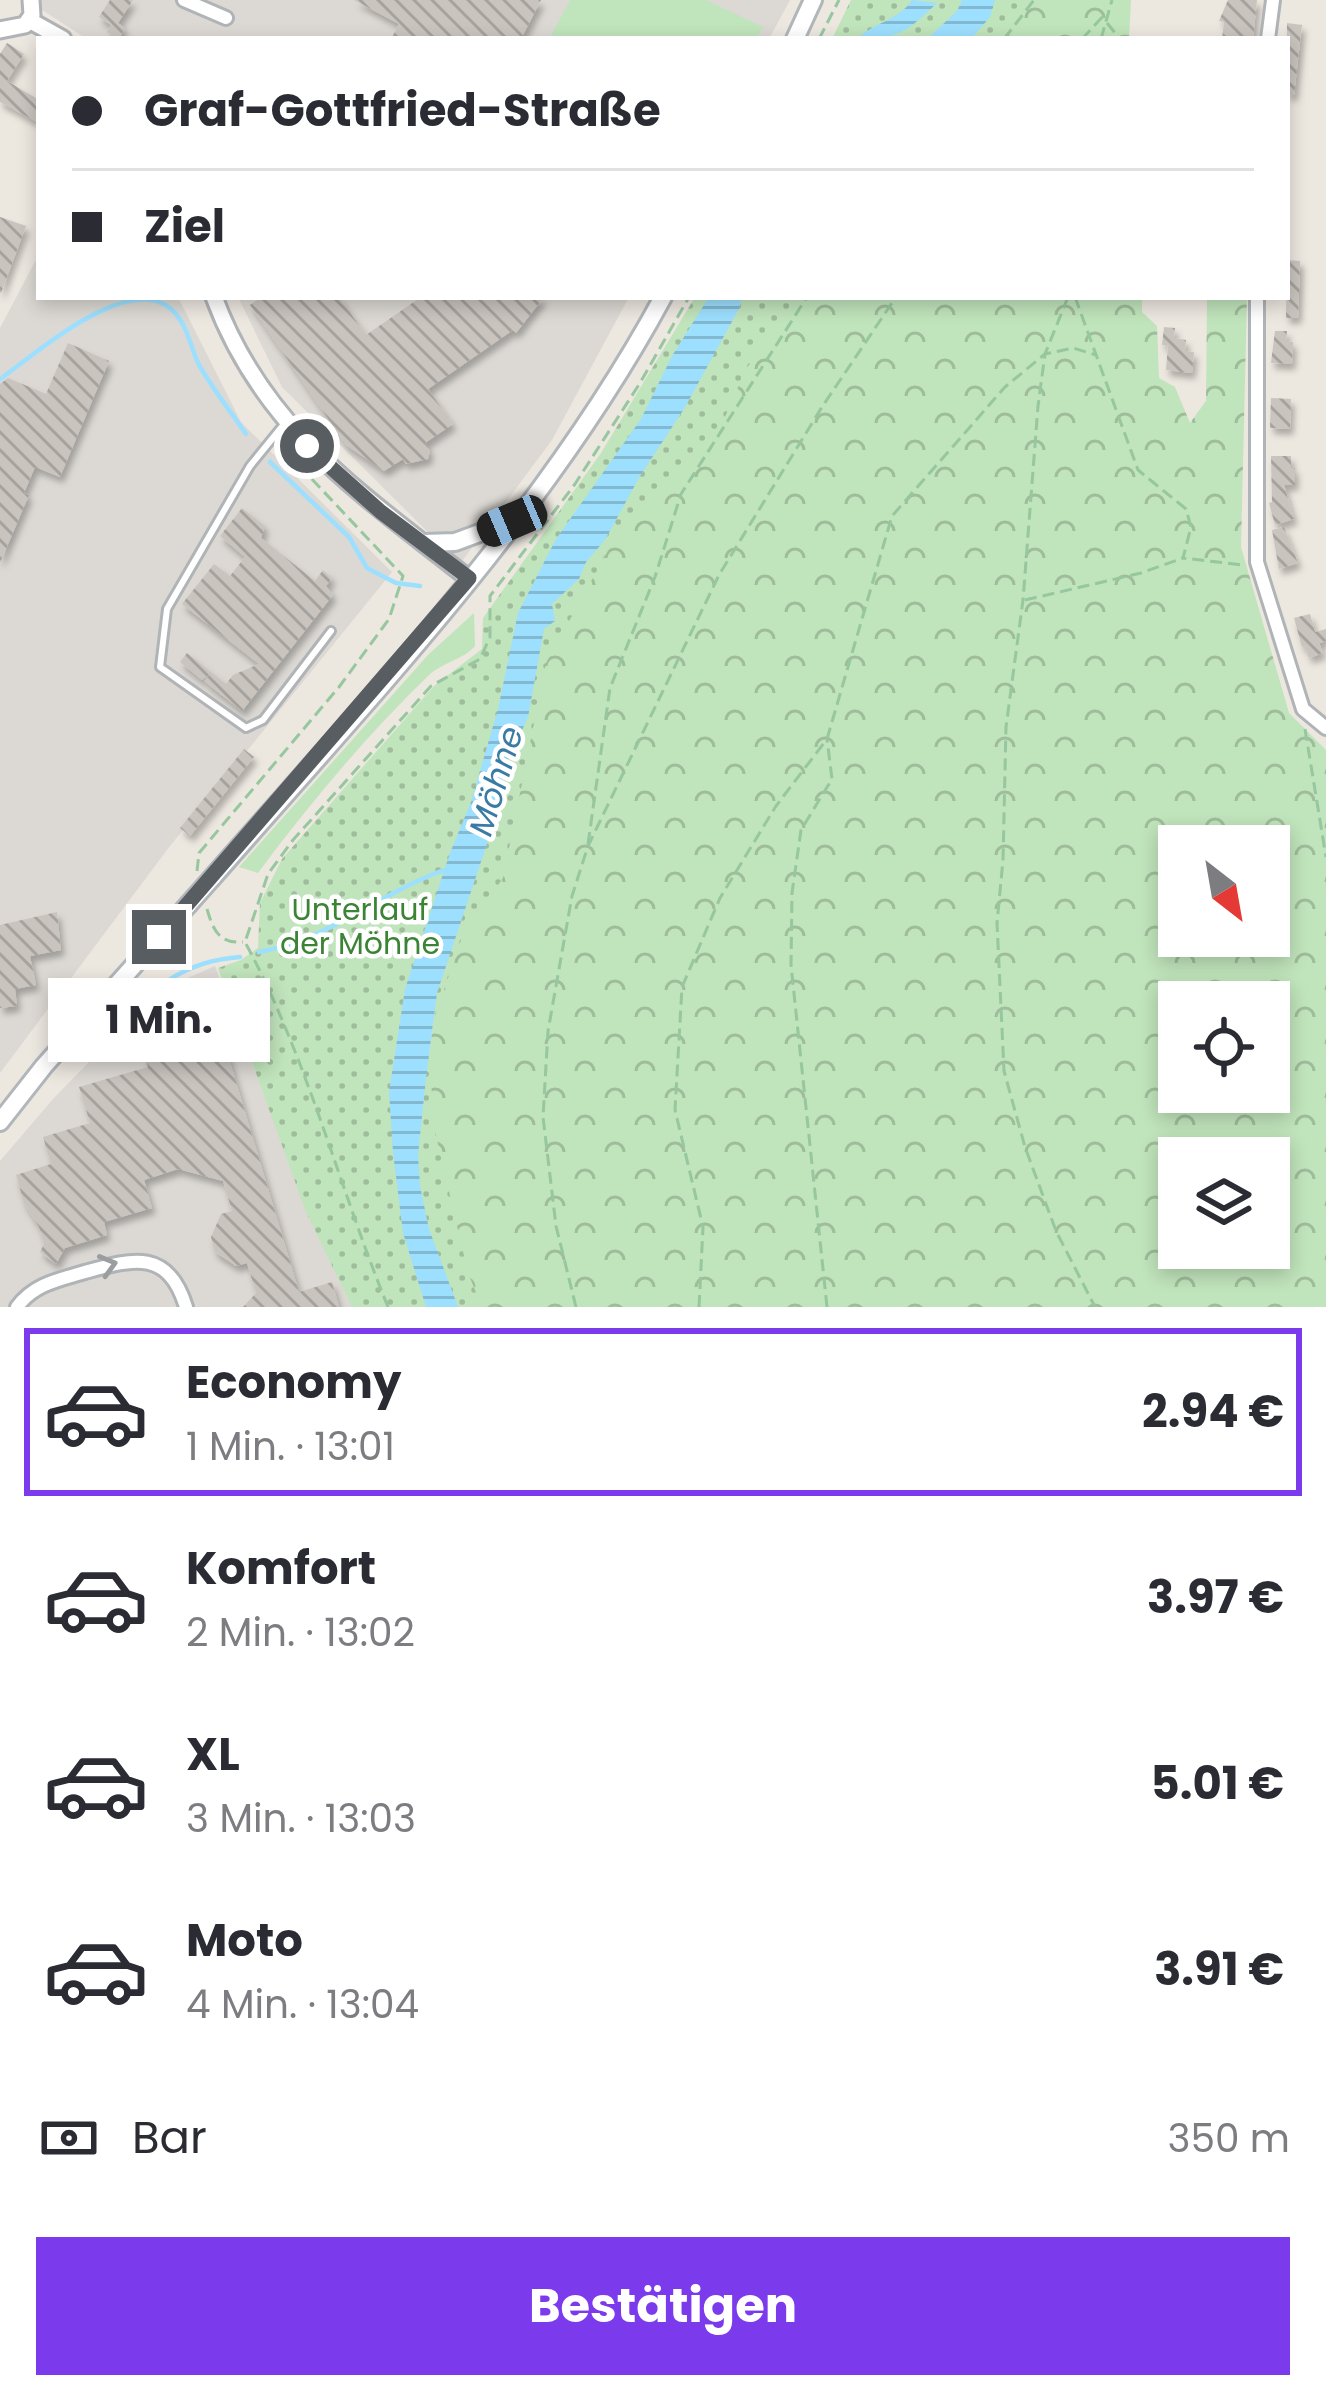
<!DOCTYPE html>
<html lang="de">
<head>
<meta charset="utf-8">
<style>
	body { margin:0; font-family:Poppins,sans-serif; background:#f2f2f3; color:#2b2b33; height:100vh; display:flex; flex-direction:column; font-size:45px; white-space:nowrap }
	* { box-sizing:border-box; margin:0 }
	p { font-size:39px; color:#7c7c81 }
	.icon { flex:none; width:66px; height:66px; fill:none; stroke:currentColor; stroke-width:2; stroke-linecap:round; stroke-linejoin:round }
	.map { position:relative; height:1307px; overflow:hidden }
	.sheet { display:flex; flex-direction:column; background:#fff; flex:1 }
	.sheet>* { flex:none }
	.hud { position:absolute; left:36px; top:36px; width:1254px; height:264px; border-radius:0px; box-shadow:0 6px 18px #0003; display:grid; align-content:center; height:264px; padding:0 36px; background:#fff }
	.needle { width:78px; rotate:149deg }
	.fabs { position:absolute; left:1158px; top:825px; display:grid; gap:24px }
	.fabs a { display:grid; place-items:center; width:132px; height:132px; border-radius:0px; background:#fff; box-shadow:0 6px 18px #0003; font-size:60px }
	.end { position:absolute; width:54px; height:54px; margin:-27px; border:15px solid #585d61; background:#fff; box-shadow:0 0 0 6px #fff }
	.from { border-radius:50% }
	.bubble { position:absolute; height:84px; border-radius:0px; background:#fff; box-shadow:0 6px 18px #0003; font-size:39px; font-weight:700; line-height:84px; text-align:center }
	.car { position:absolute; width:36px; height:72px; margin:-36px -18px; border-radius:15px; box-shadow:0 0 9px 3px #0007; background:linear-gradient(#222 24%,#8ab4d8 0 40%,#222 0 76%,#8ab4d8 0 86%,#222 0) }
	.hud b { display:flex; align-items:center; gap:42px; height:114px; font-size:45px }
	.hud b+b { border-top:3px solid #e1e1e2 }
	.hud i { width:30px; height:30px; background:#2b2b33 }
	ul { padding:21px 0 0; list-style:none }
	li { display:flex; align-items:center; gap:36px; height:168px; margin:0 24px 18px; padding:0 12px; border:6px solid transparent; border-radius:0px }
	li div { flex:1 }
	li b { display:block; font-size:45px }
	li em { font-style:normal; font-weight:700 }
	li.selected { border-color:#7c3aed }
	li>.icon { width:108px; height:108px; stroke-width:1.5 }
	.pay { display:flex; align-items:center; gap:30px; height:132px; padding:0 36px; font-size:45px }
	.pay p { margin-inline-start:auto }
	.cta { display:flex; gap:24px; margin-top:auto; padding:24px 36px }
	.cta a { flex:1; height:138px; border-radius:0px; background:#7c3aed; color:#fff; font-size:48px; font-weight:700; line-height:138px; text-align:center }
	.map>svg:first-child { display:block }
</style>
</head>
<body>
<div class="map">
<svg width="1326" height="1307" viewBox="0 0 1326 1307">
	<defs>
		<pattern id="forest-crowns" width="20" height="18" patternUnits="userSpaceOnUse" patternTransform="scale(3)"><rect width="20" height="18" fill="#c0e4bb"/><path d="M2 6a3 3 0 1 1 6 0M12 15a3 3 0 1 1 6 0" fill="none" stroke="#9fbc9b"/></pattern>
		<pattern id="park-dots" width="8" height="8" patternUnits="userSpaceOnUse" patternTransform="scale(3)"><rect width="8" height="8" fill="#c0e4bb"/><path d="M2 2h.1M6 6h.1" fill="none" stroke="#9fbc9b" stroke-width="1.8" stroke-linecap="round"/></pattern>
		<pattern id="water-rules" width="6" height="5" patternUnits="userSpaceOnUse" patternTransform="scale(3)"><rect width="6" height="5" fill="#9ddffe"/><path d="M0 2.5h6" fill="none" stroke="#83b8d1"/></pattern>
		<pattern id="building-back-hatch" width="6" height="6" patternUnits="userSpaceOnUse" patternTransform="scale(3)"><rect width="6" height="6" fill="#c9c4be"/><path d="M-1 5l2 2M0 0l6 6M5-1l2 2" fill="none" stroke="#a6a29e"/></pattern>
		<filter id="shadow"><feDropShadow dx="3.5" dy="6" stdDeviation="3" flood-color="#0004"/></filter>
	</defs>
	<rect width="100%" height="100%" fill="#ece7df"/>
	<!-- industrial -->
	<g fill="#dcd9d4">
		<path d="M 35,0 L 790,0 L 769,39 L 87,39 L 39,8 Z"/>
		<path d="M 39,254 L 39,297 L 178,297 L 241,422 L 392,572 L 170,846 L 0,1073 L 0,328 Z"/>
		<path d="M 238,297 L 629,297 L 552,440 L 460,564 L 282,387 Z"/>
		<path d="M 215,966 L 298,1184 L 354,1307 L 0,1307 L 0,1161 L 53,1099 L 158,991 Z"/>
	</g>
	<!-- grass -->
	<g fill="#c0e4bb">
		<path d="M 570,0 L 706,0 L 763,27 L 756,39 L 549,39 Z"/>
		<path d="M 474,613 L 475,646 C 463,660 442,662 428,676 C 367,735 309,804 258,873 L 239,867 L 428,655 Z"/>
	</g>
	<!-- forest -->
	<g fill="url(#forest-crowns)" fill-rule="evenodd">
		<path d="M 995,0 L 1131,0 L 1129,39 L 971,39 Z"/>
		<path d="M 741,297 L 1142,297 L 1142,312 L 1157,326 L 1159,378 L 1175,387 L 1190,423 L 1206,401 L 1207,300 L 1188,297 L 1247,297 L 1241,547 L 1289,713 L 1326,750 L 1326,1307 L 458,1307 L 426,1078 L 437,993 L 534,671 ZM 1179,846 L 1269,846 L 1269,936 L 1179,936 ZM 1179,1002 L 1269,1002 L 1269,1092 L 1179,1092 ZM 1179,1158 L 1269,1158 L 1269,1248 L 1179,1248 Z"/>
	</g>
	<!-- park -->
	<g fill="url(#park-dots)">
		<path d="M 851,0 L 1028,0 L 1003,39 L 832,39 Z"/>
		<path d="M 695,297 L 798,297 L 746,369 L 725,417 L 687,471 L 644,506 L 616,536 L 546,663 L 503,878 L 463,934 L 432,1025 L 429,1047 L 434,1127 L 468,1273 L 482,1307 L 352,1307 L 306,1212 L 218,968 L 241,960 L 258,948 L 260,903 L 282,859 L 434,686 L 482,649 L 483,618 L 601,453 Z"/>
	</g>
	<!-- water -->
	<g fill="url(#water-rules)">
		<path d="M 912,0 L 937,3 C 907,32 898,39 857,39 C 876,21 898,21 912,0 Z"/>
		<path d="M 962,0 L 995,0 L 990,17 L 971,39 L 927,39 L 957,11 Z"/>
		<path d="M 709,297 L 741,297 L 740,307 L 684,409 L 640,476 L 605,540 L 586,562 L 579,579 L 552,604 L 555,621 L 544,629 L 528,717 L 503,773 L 496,817 L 437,993 L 426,1078 L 418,1155 L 420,1186 L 429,1229 L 458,1307 L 426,1307 L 403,1233 L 393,1152 L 389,1092 L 405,989 L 450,853 L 471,802 L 498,709 L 518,613 L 556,539 L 641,419 L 672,356 Z"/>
	</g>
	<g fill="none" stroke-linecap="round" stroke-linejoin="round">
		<!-- stream -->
		<g stroke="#9ddffe" stroke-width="4.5">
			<path d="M 0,379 C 37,353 135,265 176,314 C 188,328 191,349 199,365 C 213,389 230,411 246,434"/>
			<path d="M 270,462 L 349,537 L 367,568 L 396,583 L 420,586"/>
			<path d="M 259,952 C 328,940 380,893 444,870"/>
			<path d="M 110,1033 C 154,991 176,962 240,957"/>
		</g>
	</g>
	<!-- building -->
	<g fill="url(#building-back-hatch)" filter="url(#shadow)">
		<path d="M 110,0 L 133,0 L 118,23 L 125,28 L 119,39 L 107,32 L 111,25 L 99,17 Z"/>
		<path d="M 354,0 L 541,0 L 521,39 L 391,39 L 399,24 Z"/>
		<path d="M 1228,0 L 1257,0 L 1253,39 L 1222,39 L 1224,22 L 1219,21 Z"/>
		<path d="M 1287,23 L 1302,25 L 1294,95 L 1287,95 Z"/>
		<path d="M 7,43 L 24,54 L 7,81 L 39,100 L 39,123 L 0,102 L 0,54 Z"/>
		<path d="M 0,217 L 26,226 L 1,293 L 0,293 Z"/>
		<path d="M 1287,260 L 1300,261 L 1298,318 L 1286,318 Z"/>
		<path d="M 261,297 L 339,297 L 366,335 L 421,297 L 544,297 L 516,333 L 513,330 L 428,389 L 453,424 L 425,443 L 430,451 L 428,459 L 406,464 L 403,459 L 384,471 L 346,445 L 250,305 Z"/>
		<path d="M 1164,327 L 1175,328 L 1174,338 L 1186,340 L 1185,351 L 1194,352 L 1192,373 L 1166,370 L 1168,345 L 1162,345 Z"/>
		<path d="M 1275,331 L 1287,331 L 1286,341 L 1293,342 L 1292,364 L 1271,363 Z"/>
		<path d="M 68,343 L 109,361 L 60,477 L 35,467 L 24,493 L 29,495 L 0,563 L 0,384 L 8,378 L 46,394 Z"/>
		<path d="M 1271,398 L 1291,399 L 1290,429 L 1270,428 Z"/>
		<path d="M 1271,456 L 1291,456 L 1291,468 L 1295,468 L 1295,485 L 1284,485 L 1294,519 L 1275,525 L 1269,503 L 1272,502 Z"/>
		<path d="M 242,508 L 265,526 L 261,538 L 315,581 L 323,570 L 332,578 L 326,586 L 333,595 L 242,711 L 204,681 L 210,674 L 202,680 L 180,662 L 187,653 L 226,684 L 233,675 L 259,664 L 182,604 L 214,564 L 230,576 L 245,557 L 220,536 Z"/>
		<path d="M 1284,527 L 1298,563 L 1279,569 L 1272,530 Z"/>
		<path d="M 1310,614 L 1315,632 L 1326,629 L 1326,641 L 1319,643 L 1323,653 L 1309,658 L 1305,646 L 1302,647 L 1294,618 Z"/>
		<path d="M 244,749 L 254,757 L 190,836 L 180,828 Z"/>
		<path d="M 57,912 L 61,950 L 30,956 L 36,985 L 15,989 L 17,1006 L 0,1008 L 0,925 Z"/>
		<path d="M 209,992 L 299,1292 L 332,1282 L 339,1307 L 243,1307 L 256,1293 L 247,1263 L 236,1266 L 215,1252 L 211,1237 L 221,1214 L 232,1211 L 223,1181 L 178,1169 L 144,1180 L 152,1208 L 104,1222 L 107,1235 L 65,1248 L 56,1264 L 40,1252 L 44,1244 L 39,1227 L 24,1203 L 16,1175 L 51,1164 L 43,1137 L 90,1123 L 79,1087 L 148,1067 L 144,1054 L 182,1043 L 170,1004 Z"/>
	</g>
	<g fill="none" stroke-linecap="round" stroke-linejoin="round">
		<defs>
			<path id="service" d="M 285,423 L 250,466 L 167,609 L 160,667 L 246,728 L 263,720 L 331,631"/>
			<g id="minor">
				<path d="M 184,0 L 226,18"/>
				<path d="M 1268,39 L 1273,0"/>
				<path d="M 1257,297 L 1257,562 L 1303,709 L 1326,728"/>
				<path d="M 17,1307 C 34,1284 58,1280 85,1272 C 132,1259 168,1248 186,1307"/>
			</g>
			<g id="tertiary">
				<path d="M 29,20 L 63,39"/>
				<path d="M 0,30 L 25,25 L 32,15 L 31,0"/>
				<path d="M 214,297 C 263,430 363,495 468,578"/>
			</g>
			<g id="secondary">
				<path d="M 795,39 L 813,0"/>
				<path d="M 424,543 L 455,542 L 512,521"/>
				<path d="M 212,878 C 372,695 547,512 663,297"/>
				<path d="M 0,1122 L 44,1066 L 188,905"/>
			</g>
		</defs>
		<!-- service casing -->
		<use href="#service" stroke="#b0b4b7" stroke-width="12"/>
		<!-- minor casing -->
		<use href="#minor" stroke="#b0b4b7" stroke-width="18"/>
		<!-- tertiary casing -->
		<use href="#tertiary" stroke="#b0b4b7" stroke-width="21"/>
		<!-- secondary casing -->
		<use href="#secondary" stroke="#b1b6bb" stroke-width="22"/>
		<!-- path -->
		<g stroke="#96c79e" stroke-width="3" stroke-dasharray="12 6" stroke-linecap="butt">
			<path d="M 1107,23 L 1120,39"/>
			<path d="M 819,39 L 839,0"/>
			<path d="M 1004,39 L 1034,0"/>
			<path d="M 1082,39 L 1105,14"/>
			<path d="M 1101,39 L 1112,0"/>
			<path d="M 1068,297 L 1045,354 L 1038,406 L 1023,600 L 1006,727 L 1003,860 L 997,923 L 1004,1071 L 1025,1147 L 1056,1231 L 1095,1307"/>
			<path d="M 1075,297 L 1138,470 L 1186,509 L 1191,527 L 1183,558 L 1243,565"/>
			<path d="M 1025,600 L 1141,573 L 1183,558"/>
			<path d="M 1305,729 L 1326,857"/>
			<path d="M 588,844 L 610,688 L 655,577 L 681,494 L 807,297"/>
			<path d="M 197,871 L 199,853 L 339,687 L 389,619 L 403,576 L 278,443"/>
			<path d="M 207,909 C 213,930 219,944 243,942"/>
			<path d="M 388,1307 C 339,1187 307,1057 245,942 L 268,874 L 293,840 L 431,686 L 480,659 L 490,637 L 490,596 L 575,484 L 640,383 L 689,297"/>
			<path d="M 576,1307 L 556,1226 L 543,1117 L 548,1031 L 572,896 L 588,846 L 719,575 L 822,407 L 896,297"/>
			<path d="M 699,1307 L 703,1227 L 675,1110 L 682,987 L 720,898 L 776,806 L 827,739 L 892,516 L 1005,387 L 1045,354 L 1073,348 L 1096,355"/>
			<path d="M 827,1307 L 791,965 L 792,893 L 801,830 L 832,779 L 827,739"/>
		</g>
		<!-- service -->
		<use href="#service" stroke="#fff" stroke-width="6"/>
		<!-- minor -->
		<use href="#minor" stroke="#fff" stroke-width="12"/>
		<!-- tertiary -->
		<use href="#tertiary" stroke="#fff" stroke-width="15"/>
		<!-- secondary -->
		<use href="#secondary" stroke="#fff" stroke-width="16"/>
		<defs>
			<path id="secondary-bridge" d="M 188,905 L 212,878"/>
		</defs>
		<!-- secondary-bridge casing -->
		<use href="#secondary-bridge" stroke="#b1b6bb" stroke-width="22" stroke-linecap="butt"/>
		<!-- secondary-bridge -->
		<use href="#secondary-bridge" stroke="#fff" stroke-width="16"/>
	</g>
	<!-- one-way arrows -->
	<defs><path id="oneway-chevron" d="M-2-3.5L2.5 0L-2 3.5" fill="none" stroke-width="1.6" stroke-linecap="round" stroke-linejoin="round" transform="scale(3)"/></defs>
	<use stroke="#9b9ea0" href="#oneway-chevron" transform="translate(108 1265) rotate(-16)"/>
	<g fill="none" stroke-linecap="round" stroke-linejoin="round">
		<!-- route -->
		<path stroke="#585d61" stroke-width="15" d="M 159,937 L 469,578 L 381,512 L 307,446"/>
	</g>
	<g text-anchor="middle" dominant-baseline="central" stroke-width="9" stroke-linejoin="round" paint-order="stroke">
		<!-- park labels -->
		<g font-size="30" fill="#3b8335" stroke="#fff">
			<text x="360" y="909">Unterlauf<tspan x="360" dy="34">der Möhne</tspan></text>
		</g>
		<!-- water labels -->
		<g font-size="33" font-style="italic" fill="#3a7ba6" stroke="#fff">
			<text transform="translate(496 781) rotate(-73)">Möhne</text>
		</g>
	</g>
</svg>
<div class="fabs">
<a><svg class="needle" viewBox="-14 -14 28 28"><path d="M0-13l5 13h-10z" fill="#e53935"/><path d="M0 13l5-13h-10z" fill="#7c7c81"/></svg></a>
<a><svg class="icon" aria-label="locate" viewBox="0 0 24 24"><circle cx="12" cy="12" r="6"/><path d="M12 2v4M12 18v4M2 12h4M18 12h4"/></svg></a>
<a><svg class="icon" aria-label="layers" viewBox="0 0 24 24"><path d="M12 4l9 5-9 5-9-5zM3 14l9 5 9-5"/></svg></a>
</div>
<i class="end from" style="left:307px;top:446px"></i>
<i class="end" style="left:159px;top:937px"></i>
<div class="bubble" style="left:48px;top:978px;width:222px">1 Min.</div>
<i class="car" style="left:512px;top:521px;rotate:247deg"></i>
<div class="hud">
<b><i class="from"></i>Graf-Gottfried-Straße</b>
<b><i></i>Ziel</b>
</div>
</div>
<section class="sheet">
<ul>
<li class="selected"><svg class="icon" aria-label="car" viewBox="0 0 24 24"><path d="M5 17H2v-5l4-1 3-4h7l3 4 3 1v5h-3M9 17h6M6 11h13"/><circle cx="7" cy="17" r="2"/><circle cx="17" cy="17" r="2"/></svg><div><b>Economy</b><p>1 Min. · 13:01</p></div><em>2.94 €</em></li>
<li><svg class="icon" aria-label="car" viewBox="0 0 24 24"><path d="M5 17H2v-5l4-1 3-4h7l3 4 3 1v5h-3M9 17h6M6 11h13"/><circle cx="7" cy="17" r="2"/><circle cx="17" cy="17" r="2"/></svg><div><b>Komfort</b><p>2 Min. · 13:02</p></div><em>3.97 €</em></li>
<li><svg class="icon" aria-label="car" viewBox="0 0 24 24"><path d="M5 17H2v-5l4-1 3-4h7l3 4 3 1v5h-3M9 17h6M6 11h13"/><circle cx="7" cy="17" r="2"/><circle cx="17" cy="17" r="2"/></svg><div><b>XL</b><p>3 Min. · 13:03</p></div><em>5.01 €</em></li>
<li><svg class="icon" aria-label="car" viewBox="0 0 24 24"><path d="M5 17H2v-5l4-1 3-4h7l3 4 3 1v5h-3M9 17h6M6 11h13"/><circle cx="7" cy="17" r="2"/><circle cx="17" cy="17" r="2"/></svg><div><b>Moto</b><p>4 Min. · 13:04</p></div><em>3.91 €</em></li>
</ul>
<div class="pay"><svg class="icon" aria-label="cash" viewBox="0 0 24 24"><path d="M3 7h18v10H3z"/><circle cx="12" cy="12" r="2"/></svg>Bar<p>350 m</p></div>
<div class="cta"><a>Bestätigen</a></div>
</section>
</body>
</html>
